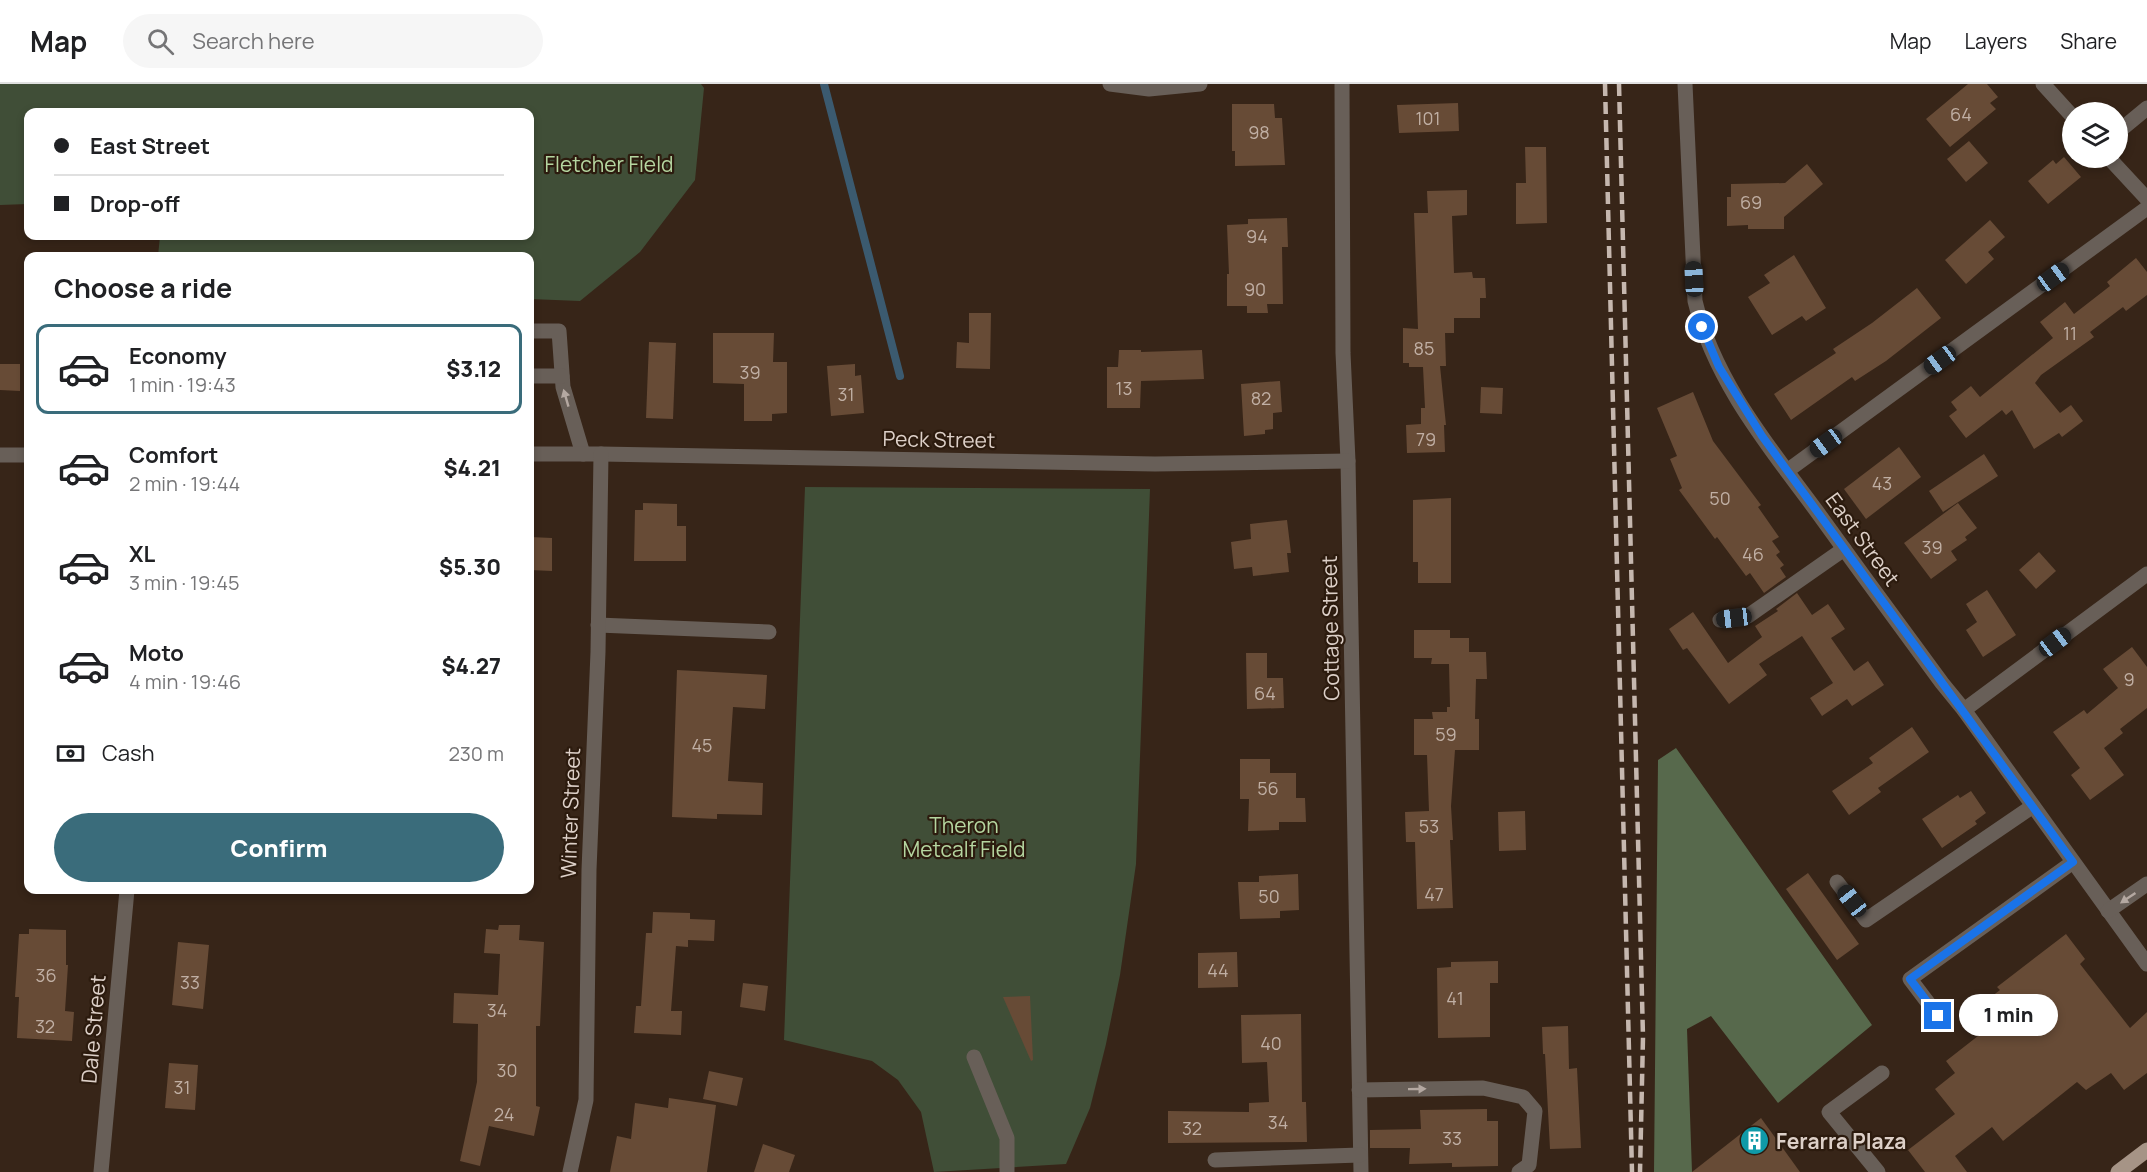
<!DOCTYPE html>
<html lang="en">
<head>
<meta charset="utf-8">
<style>
	body { margin:0; font-family:Manrope,sans-serif; background:#f6f6f6; color:#202124; height:100vh; display:flex; flex-direction:column; font-size:22px; white-space:nowrap }
	* { box-sizing:border-box; margin:0 }
	p { font-size:20px; color:#757577 }
	.icon { flex:none; width:33px; height:33px; fill:none; stroke:currentColor; stroke-width:2; stroke-linecap:round; stroke-linejoin:round }
	.map { position:relative; flex:1; overflow:hidden }
	.drawer { position:absolute; left:24px; top:168px; width:510px; height:642px; display:flex; flex-direction:column; background:#fff; border-radius:12px; box-shadow:0 3px 9px #0003 }
	.drawer>* { flex:none }
	.hud { position:absolute; left:24px; top:24px; width:510px; height:132px; border-radius:12px; box-shadow:0 3px 9px #0003; display:grid; align-content:center; height:132px; padding:0 30px; background:#fff }
	.fabs { position:absolute; left:2062px; top:18px; display:grid; gap:12px }
	.fabs a { display:grid; place-items:center; width:66px; height:66px; border-radius:50%; background:#fff; box-shadow:0 3px 9px #0003; font-size:30px }
	.end { position:absolute; width:27px; height:27px; margin:-14px; border:8px solid #1a73e8; background:#fff; box-shadow:0 0 0 3px #fff }
	.from { border-radius:50% }
	.bubble { position:absolute; height:42px; border-radius:21px; background:#fff; box-shadow:0 3px 9px #0003; font-size:20px; font-weight:800; line-height:42px; text-align:center }
	.car { position:absolute; width:18px; height:36px; margin:-18px -9px; border-radius:8px; box-shadow:0 0 4px 2px #0007; background:linear-gradient(#222 24%,#8ab4d8 0 40%,#222 0 76%,#8ab4d8 0 86%,#222 0) }
	.hud b { display:flex; align-items:center; gap:21px; height:57px; font-size:22px }
	.hud b+b { border-top:2px solid #e0e0e0 }
	.hud i { width:15px; height:15px; background:#202124 }
	ul { padding:0; list-style:none }
	li { display:flex; align-items:center; gap:18px; height:90px; margin:0 12px 9px; padding:0 18px; border:3px solid transparent; border-radius:12px }
	li div { flex:1 }
	li b { display:block; font-size:22px }
	li em { font-style:normal; font-weight:800 }
	li.current { border-color:#3a6c7b }
	li>.icon { width:54px; height:54px; stroke-width:1.5 }
	h2 { padding:0 30px; font-size:27px; line-height:72px }
	.pay { display:flex; align-items:center; gap:15px; height:66px; padding:0 30px; font-size:22px }
	.pay p { margin-inline-start:auto }
	.button { display:flex; gap:12px; margin-top:auto; padding:12px 30px }
	.button a { flex:1; height:69px; border-radius:36px; background:#3a6c7b; color:#fff; font-size:24px; font-weight:800; line-height:69px; text-align:center }
	header { display:flex; align-items:center; gap:36px; box-sizing:border-box; height:84px; padding:0 30px; background:#fff; border-bottom:2px solid #e0e0e0 }
	header strong { font-size:28px }
	nav { display:flex; gap:33px; margin-inline-start:auto; font-size:21px }
	.search { width:420px; height:54px; background:#f6f6f6; display:flex; align-items:center; gap:15px; box-sizing:border-box; padding:0 21px; border-radius:33px; color:#757577; font-size:22px }
	.map>svg:first-child { display:block }
</style>
</head>
<body>
<header>
<strong>Map</strong>
<div class="search"><svg class="icon" aria-label="search" viewBox="0 0 24 24"><circle cx="10" cy="10" r="6"/><path d="M15 15l6 6"/></svg>Search here</div>
<nav><a>Map</a><a>Layers</a><a>Share</a></nav>
</header>
<div class="map">
<svg width="2147" height="1088" viewBox="0 0 2147 1088">
	<rect width="100%" height="100%" fill="#372518"/>
	<!-- green -->
	<g fill="#404e37">
		<path d="M 0,0 L 701,0 L 704,4 L 695,96 L 640,168 L 580,217 L 530,215 L 530,172 L 158,172 L 160,152 L 530,152 L 530,28 L 28,28 L 28,120 L 0,121 Z"/>
		<path d="M 805,403 L 1150,405 L 1136,780 L 1120,891 L 1106,960 L 1090,1024 L 1066,1080 L 934,1088 L 921,1028 L 898,996 L 872,977 L 784,956 Z"/>
	</g>
	<!-- forest -->
	<path fill="#57694c" d="M 1676,664 L 1872,941 L 1778,1019 L 1711,932 L 1687,945 L 1692,1088 L 1654,1088 L 1658,676 Z"/>
	<g fill="none" stroke-linecap="round" stroke-linejoin="round">
		<!-- stream -->
		<path stroke="#3b5a6f" stroke-width="8" d="M 824,0 L 900,292"/>
	</g>
	<!-- building -->
	<g fill="#674b36">
		<path d="M 1968,0 L 1987,0 L 1998,13 L 1990,19 L 1996,25 L 1950,63 L 1926,35 Z"/>
		<path d="M 1458,19 L 1459,47 L 1399,49 L 1397,21 Z"/>
		<path d="M 1232,20 L 1274,20 L 1275,34 L 1282,34 L 1285,81 L 1235,82 L 1235,67 L 1232,67 Z"/>
		<path d="M 1969,57 L 1988,79 L 1966,98 L 1947,75 Z"/>
		<path d="M 1525,63 L 1546,63 L 1547,139 L 1516,140 L 1516,99 L 1526,99 Z"/>
		<path d="M 2064,73 L 2081,93 L 2048,120 L 2028,97 L 2053,76 L 2056,80 Z"/>
		<path d="M 1807,80 L 1823,100 L 1784,133 L 1784,145 L 1748,145 L 1748,141 L 1727,142 L 1727,113 L 1731,113 L 1731,100 L 1785,99 Z"/>
		<path d="M 1467,106 L 1467,131 L 1452,132 L 1454,189 L 1472,188 L 1473,194 L 1485,194 L 1486,214 L 1480,214 L 1480,234 L 1454,234 L 1454,249 L 1445,249 L 1446,282 L 1440,282 L 1446,341 L 1444,341 L 1445,368 L 1407,369 L 1406,341 L 1421,340 L 1421,324 L 1425,324 L 1423,283 L 1409,283 L 1409,279 L 1403,279 L 1403,244 L 1418,245 L 1414,129 L 1428,129 L 1427,107 Z"/>
		<path d="M 1287,134 L 1288,163 L 1282,163 L 1283,220 L 1267,220 L 1268,229 L 1247,229 L 1247,222 L 1227,222 L 1227,190 L 1229,190 L 1227,141 L 1248,140 L 1248,135 Z"/>
		<path d="M 1990,136 L 2005,153 L 1988,168 L 1994,175 L 1966,200 L 1945,176 Z"/>
		<path d="M 1794,171 L 1826,224 L 1806,237 L 1802,232 L 1772,251 L 1748,213 L 1770,199 L 1764,191 Z"/>
		<path d="M 2136,174 L 2147,188 L 2147,211 L 2126,227 L 2123,223 L 2090,248 L 2094,253 L 2041,291 L 2035,299 L 2060,329 L 2071,321 L 2083,337 L 2062,353 L 2059,349 L 2034,365 L 2012,326 L 2006,331 L 2002,326 L 1966,354 L 1949,332 L 1957,326 L 1951,318 L 1971,302 L 1980,313 L 2053,254 L 2040,238 L 2065,218 L 2074,230 L 2110,202 L 2107,198 Z"/>
		<path d="M 1917,204 L 1941,234 L 1886,277 L 1855,297 L 1852,293 L 1791,336 L 1774,310 L 1836,269 L 1833,265 L 1872,239 Z"/>
		<path d="M 969,229 L 991,229 L 990,285 L 956,284 L 957,258 L 969,259 Z"/>
		<path d="M 713,249 L 774,249 L 773,278 L 787,278 L 787,329 L 772,330 L 772,337 L 744,337 L 744,300 L 713,299 Z"/>
		<path d="M 649,258 L 676,259 L 673,335 L 646,334 Z"/>
		<path d="M 1119,266 L 1141,266 L 1141,268 L 1202,266 L 1204,295 L 1141,297 L 1140,324 L 1107,324 L 1107,283 L 1118,283 Z"/>
		<path d="M 0,280 L 20,280 L 20,307 L 0,306 Z"/>
		<path d="M 855,280 L 855,292 L 861,291 L 864,329 L 831,332 L 827,282 Z"/>
		<path d="M 1280,297 L 1282,328 L 1273,329 L 1273,345 L 1265,346 L 1265,350 L 1244,352 L 1241,300 Z"/>
		<path d="M 1481,303 L 1503,304 L 1502,330 L 1480,329 Z"/>
		<path d="M 1693,308 L 1713,357 L 1761,421 L 1758,423 L 1779,453 L 1772,457 L 1780,468 L 1776,471 L 1784,481 L 1780,484 L 1786,493 L 1764,509 L 1750,489 L 1746,492 L 1717,453 L 1715,455 L 1679,406 L 1682,404 L 1670,375 L 1677,372 L 1657,324 Z"/>
		<path d="M 1899,363 L 1921,393 L 1866,435 L 1844,405 Z"/>
		<path d="M 1984,370 L 1998,392 L 1943,428 L 1929,407 Z"/>
		<path d="M 1451,414 L 1451,499 L 1418,499 L 1418,478 L 1413,478 L 1413,416 Z"/>
		<path d="M 643,419 L 677,420 L 677,442 L 686,442 L 686,477 L 634,477 L 635,426 L 643,426 Z"/>
		<path d="M 1958,419 L 1977,444 L 1965,453 L 1967,456 L 1951,467 L 1957,476 L 1931,495 L 1904,459 Z"/>
		<path d="M 1287,436 L 1291,469 L 1287,469 L 1289,488 L 1253,492 L 1252,483 L 1234,485 L 1231,458 L 1251,455 L 1250,440 Z"/>
		<path d="M 530,453 L 552,454 L 552,487 L 530,486 Z"/>
		<path d="M 2039,468 L 2056,487 L 2036,505 L 2019,486 Z"/>
		<path d="M 1987,506 L 2016,551 L 1983,573 L 1966,546 L 1977,538 L 1966,520 Z"/>
		<path d="M 1797,509 L 1812,531 L 1828,520 L 1845,545 L 1831,554 L 1854,587 L 1868,577 L 1884,601 L 1852,622 L 1847,615 L 1822,632 L 1810,614 L 1833,599 L 1802,552 L 1759,580 L 1767,591 L 1729,620 L 1687,564 L 1683,566 L 1669,545 L 1693,528 L 1728,579 L 1762,553 L 1755,542 L 1778,527 L 1776,525 Z"/>
		<path d="M 1414,546 L 1450,546 L 1450,554 L 1469,554 L 1469,568 L 1486,568 L 1487,595 L 1476,595 L 1475,635 L 1479,635 L 1479,666 L 1455,666 L 1451,722 L 1453,756 L 1450,756 L 1453,824 L 1417,825 L 1415,758 L 1406,758 L 1405,728 L 1429,727 L 1427,671 L 1414,671 L 1414,635 L 1433,635 L 1432,628 L 1447,628 L 1447,623 L 1450,623 L 1449,580 L 1431,580 L 1432,574 L 1414,574 Z"/>
		<path d="M 2132,563 L 2147,583 L 2147,624 L 2120,645 L 2123,649 L 2104,664 L 2124,691 L 2090,716 L 2071,691 L 2080,684 L 2053,648 L 2084,626 L 2087,630 L 2118,604 L 2103,585 Z"/>
		<path d="M 1246,569 L 1267,569 L 1267,594 L 1283,594 L 1284,624 L 1247,625 Z"/>
		<path d="M 677,586 L 767,591 L 765,625 L 733,623 L 728,697 L 763,699 L 762,731 L 717,730 L 717,735 L 672,733 Z"/>
		<path d="M 1912,643 L 1929,668 L 1878,704 L 1881,708 L 1849,731 L 1832,707 L 1873,679 L 1869,674 Z"/>
		<path d="M 1240,675 L 1270,675 L 1270,689 L 1296,689 L 1296,714 L 1305,714 L 1306,738 L 1279,738 L 1279,746 L 1248,747 L 1249,715 L 1240,715 Z"/>
		<path d="M 1971,707 L 1986,729 L 1975,737 L 1977,740 L 1942,764 L 1922,735 L 1958,711 L 1960,714 Z"/>
		<path d="M 1525,727 L 1526,766 L 1499,767 L 1498,728 Z"/>
		<path d="M 1808,789 L 1859,860 L 1837,876 L 1786,805 Z"/>
		<path d="M 1298,790 L 1299,826 L 1280,827 L 1280,834 L 1240,835 L 1238,798 L 1259,798 L 1259,792 Z"/>
		<path d="M 653,828 L 690,829 L 690,835 L 715,836 L 714,857 L 688,856 L 688,863 L 676,862 L 671,927 L 682,927 L 681,951 L 634,949 L 636,922 L 641,922 L 646,849 L 652,849 Z"/>
		<path d="M 499,841 L 520,841 L 519,856 L 544,858 L 540,942 L 536,942 L 536,1022 L 540,1023 L 534,1052 L 489,1042 L 480,1082 L 460,1077 L 477,998 L 478,940 L 453,939 L 454,909 L 498,911 L 500,870 L 484,869 L 486,845 L 498,846 Z"/>
		<path d="M 29,845 L 66,846 L 66,881 L 68,881 L 65,927 L 74,928 L 72,957 L 17,954 L 19,913 L 15,913 L 19,850 L 29,850 Z"/>
		<path d="M 2066,850 L 2085,875 L 2080,880 L 2130,944 L 2147,928 L 2147,989 L 2124,1006 L 2111,989 L 2086,1006 L 2077,998 L 2003,1057 L 1992,1043 L 1955,1072 L 1967,1088 L 1925,1088 L 1908,1066 L 1955,1030 L 1935,1005 L 1955,989 L 1946,977 L 1992,941 L 1978,923 L 2000,906 L 1997,903 Z"/>
		<path d="M 178,858 L 209,861 L 203,925 L 172,921 Z"/>
		<path d="M 1237,868 L 1238,903 L 1198,904 L 1198,869 Z"/>
		<path d="M 1498,877 L 1498,899 L 1490,899 L 1490,953 L 1438,954 L 1437,884 L 1451,883 L 1451,878 Z"/>
		<path d="M 743,899 L 768,902 L 765,927 L 740,923 Z"/>
		<path d="M 1030,912 L 1033,976 L 1031,977 L 1003,913 Z"/>
		<path d="M 1301,930 L 1302,1018 L 1306,1018 L 1307,1058 L 1168,1059 L 1168,1027 L 1249,1028 L 1249,1019 L 1269,1018 L 1267,978 L 1242,979 L 1241,931 Z"/>
		<path d="M 1568,942 L 1569,985 L 1577,984 L 1581,1064 L 1550,1065 L 1545,970 L 1543,970 L 1542,943 Z"/>
		<path d="M 169,979 L 198,981 L 195,1026 L 165,1024 Z"/>
		<path d="M 709,987 L 743,994 L 737,1022 L 703,1015 Z"/>
		<path d="M 669,1014 L 716,1021 L 707,1088 L 610,1088 L 617,1052 L 631,1055 L 635,1019 L 668,1024 Z"/>
		<path d="M 1487,1025 L 1487,1037 L 1498,1037 L 1498,1082 L 1452,1083 L 1452,1079 L 1409,1080 L 1410,1064 L 1370,1064 L 1370,1046 L 1421,1045 L 1420,1026 Z"/>
		<path d="M 1761,1034 L 1800,1088 L 1692,1088 Z"/>
		<path d="M 763,1060 L 795,1071 L 789,1088 L 754,1088 Z"/>
	</g>
	<g fill="none" stroke-linecap="round" stroke-linejoin="round">
		<!-- minor -->
		<g stroke="#685f58" stroke-width="15">
			<path d="M 1110,0 L 1149,5 L 1200,0"/>
			<path d="M 1342,0 L 1343,269 L 1348,377 L 1361,1088"/>
			<path d="M 1685,0 L 1695,217 C 1714,297 1770,364 1818,429 C 1859,486 1900,542 1942,599 L 1964,626 L 2147,880"/>
			<path d="M 2043,0 L 2073,33"/>
			<path d="M 2118,48 L 2147,24"/>
			<path d="M 2109,74 L 2147,115"/>
			<path d="M 530,247 L 559,247 L 563,303 L 583,370"/>
			<path d="M 530,292 L 562,292"/>
			<path d="M 530,370 L 601,370 L 1155,380 L 1348,377"/>
			<path d="M 0,371 L 28,371"/>
			<path d="M 1787,387 L 2147,124"/>
			<path d="M 1720,536 L 1748,532 L 1844,465"/>
			<path d="M 598,541 L 769,548"/>
			<path d="M 1964,626 L 2147,490"/>
			<path d="M 1837,798 L 1866,836 L 2033,722"/>
			<path d="M 2108,827 L 2147,800"/>
			<path d="M 1938,932 L 1910,895 L 2073,778"/>
			<path d="M 974,973 L 1007,1054 L 1007,1088"/>
			<path d="M 1359,1006 L 1483,1004 L 1523,1013 L 1535,1027 L 1529,1081 L 1519,1088"/>
			<path d="M 1215,1076 L 1360,1071"/>
			<path d="M 101,1088 L 127,806"/>
			<path d="M 570,1088 L 586,1016 L 589,786 L 598,568 L 601,370"/>
			<path d="M 1878,1088 L 1829,1028 L 1882,989"/>
		</g>
		<!-- major -->
		<path stroke="#a69486" stroke-width="15" d="M 2118,1088 L 2147,1066"/>
		<!-- rail -->
		<g stroke="#c5b7ae" stroke-width="4.5" stroke-dasharray="12 6" stroke-linecap="butt">
			<path d="M 1605,0 L 1632,1088"/>
			<path d="M 1619,0 L 1643,953 L 1640,1088"/>
		</g>
	</g>
	<!-- one-way arrows -->
	<defs><path id="oneway-solid" d="M-6-.8H1V-3.2L6.5 0L1 3.2V.8H-6Z" transform="scale(1.5)"/></defs>
	<g fill="#b4a8a1">
		<use href="#oneway-solid" transform="translate(566 314) rotate(-106)"/>
		<use href="#oneway-solid" transform="translate(2128 814) rotate(146)"/>
		<use href="#oneway-solid" transform="translate(1417 1005) rotate(-1)"/>
	</g>
	<g fill="none" stroke-linecap="round" stroke-linejoin="round">
		<!-- route -->
		<path stroke="#1a73e8" stroke-width="8" d="M 1702,243 L 1719,283 L 1762,352 L 2073,778 L 1910,895 L 1938,932"/>
	</g>
	<!-- icons -->
	<defs>
		<symbol id="building-disc" viewBox="-11 -11 22 22"><circle r="9.5" fill="#0f9aa8" stroke="#2c1b0e"/><path d="M-4-6H4V6H1V3H-1V6H-4ZM-2.5-4.3h1.7v1.8h-1.7ZM.8-4.3h1.7v1.8H.8ZM-2.5-1h1.7V.8h-1.7ZM.8-1h1.7V.8H.8Z" fill="#fff"/></symbol>
	</defs>
	<g fill-rule="evenodd">
		<use href="#building-disc" x="1738" y="1040" width="33" height="33"/>
	</g>
	<g text-anchor="middle" dominant-baseline="central" stroke-width="4.5" stroke-linejoin="round" paint-order="stroke">
		<!-- number labels -->
		<g font-size="18" fill="#c0afa4">
			<text x="1961" y="30">64</text>
			<text x="1428" y="34">101</text>
			<text x="1259" y="48">98</text>
			<text x="1751" y="118">69</text>
			<text x="1257" y="152">94</text>
			<text x="1255" y="205">90</text>
			<text x="2070" y="249">11</text>
			<text x="1424" y="264">85</text>
			<text x="750" y="288">39</text>
			<text x="1124" y="304">13</text>
			<text x="846" y="310">31</text>
			<text x="1261" y="314">82</text>
			<text x="1426" y="355">79</text>
			<text x="1882" y="399">43</text>
			<text x="1720" y="414">50</text>
			<text x="1932" y="463">39</text>
			<text x="1753" y="470">46</text>
			<text x="2129" y="595">9</text>
			<text x="1265" y="609">64</text>
			<text x="1446" y="650">59</text>
			<text x="702" y="661">45</text>
			<text x="1268" y="704">56</text>
			<text x="1429" y="742">53</text>
			<text x="1434" y="810">47</text>
			<text x="1269" y="812">50</text>
			<text x="1218" y="886">44</text>
			<text x="46" y="891">36</text>
			<text x="190" y="898">33</text>
			<text x="1455" y="914">41</text>
			<text x="497" y="926">34</text>
			<text x="45" y="942">32</text>
			<text x="1271" y="959">40</text>
			<text x="507" y="986">30</text>
			<text x="182" y="1003">31</text>
			<text x="504" y="1030">24</text>
			<text x="1278" y="1038">34</text>
			<text x="1192" y="1044">32</text>
			<text x="1452" y="1054">33</text>
		</g>
		<!-- park labels -->
		<g font-size="21" fill="#b5d6a0" stroke="#2c1b0e">
			<text x="609" y="80">Fletcher Field</text>
			<text x="964" y="741">Theron<tspan x="964" dy="24">Metcalf Field</tspan></text>
		</g>
		<!-- street labels -->
		<g font-size="21" fill="#ddd0c8" stroke="#2c1b0e">
			<text transform="translate(939 355) rotate(1)">Peck Street</text>
			<text transform="translate(1863 455) rotate(54)">East Street</text>
			<text transform="translate(1330 544) rotate(-91)">Cottage Street</text>
			<text transform="translate(570 729) rotate(-88)">Winter Street</text>
			<text transform="translate(93 945) rotate(-85)">Dale Street</text>
		</g>
		<!-- poi labels -->
		<g font-size="21" font-weight="bold" fill="#ddd0c8" stroke="#2c1b0e" text-anchor="start">
			<text x="1776" y="1057">Ferarra Plaza</text>
		</g>
	</g>
</svg>
<div class="fabs">
<a><svg class="icon" aria-label="layers" viewBox="0 0 24 24"><path d="M12 4l9 5-9 5-9-5zM3 14l9 5 9-5"/></svg></a>
</div>
<i class="end from" style="left:1702px;top:243px"></i>
<i class="end" style="left:1938px;top:932px"></i>
<div class="bubble" style="left:1959px;top:910px;width:99px">1 min</div>
<i class="car" style="left:2053px;top:193px;rotate:54deg"></i>
<i class="car" style="left:1694px;top:195px;rotate:357deg"></i>
<i class="car" style="left:1940px;top:276px;rotate:234deg"></i>
<i class="car" style="left:1826px;top:359px;rotate:234deg"></i>
<i class="car" style="left:1734px;top:534px;rotate:263deg"></i>
<i class="car" style="left:2055px;top:558px;rotate:53deg"></i>
<i class="car" style="left:1852px;top:817px;rotate:322deg"></i>
<div class="hud">
<b><i class="from"></i>East Street</b>
<b><i></i>Drop-off</b>
</div>
<section class="drawer">
<h2>Choose a ride</h2>
<ul>
<li class="current"><svg class="icon" aria-label="car" viewBox="0 0 24 24"><path d="M5 17H2v-5l4-1 3-4h7l3 4 3 1v5h-3M9 17h6M6 11h13"/><circle cx="7" cy="17" r="2"/><circle cx="17" cy="17" r="2"/></svg><div><b>Economy</b><p>1 min · 19:43</p></div><em>$3.12</em></li>
<li><svg class="icon" aria-label="car" viewBox="0 0 24 24"><path d="M5 17H2v-5l4-1 3-4h7l3 4 3 1v5h-3M9 17h6M6 11h13"/><circle cx="7" cy="17" r="2"/><circle cx="17" cy="17" r="2"/></svg><div><b>Comfort</b><p>2 min · 19:44</p></div><em>$4.21</em></li>
<li><svg class="icon" aria-label="car" viewBox="0 0 24 24"><path d="M5 17H2v-5l4-1 3-4h7l3 4 3 1v5h-3M9 17h6M6 11h13"/><circle cx="7" cy="17" r="2"/><circle cx="17" cy="17" r="2"/></svg><div><b>XL</b><p>3 min · 19:45</p></div><em>$5.30</em></li>
<li><svg class="icon" aria-label="car" viewBox="0 0 24 24"><path d="M5 17H2v-5l4-1 3-4h7l3 4 3 1v5h-3M9 17h6M6 11h13"/><circle cx="7" cy="17" r="2"/><circle cx="17" cy="17" r="2"/></svg><div><b>Moto</b><p>4 min · 19:46</p></div><em>$4.27</em></li>
</ul>
<div class="pay"><svg class="icon" aria-label="cash" viewBox="0 0 24 24"><path d="M3 7h18v10H3z"/><circle cx="12" cy="12" r="2"/></svg>Cash<p>230 m</p></div>
<div class="button"><a>Confirm</a></div>
</section>
</div>
</body>
</html>
